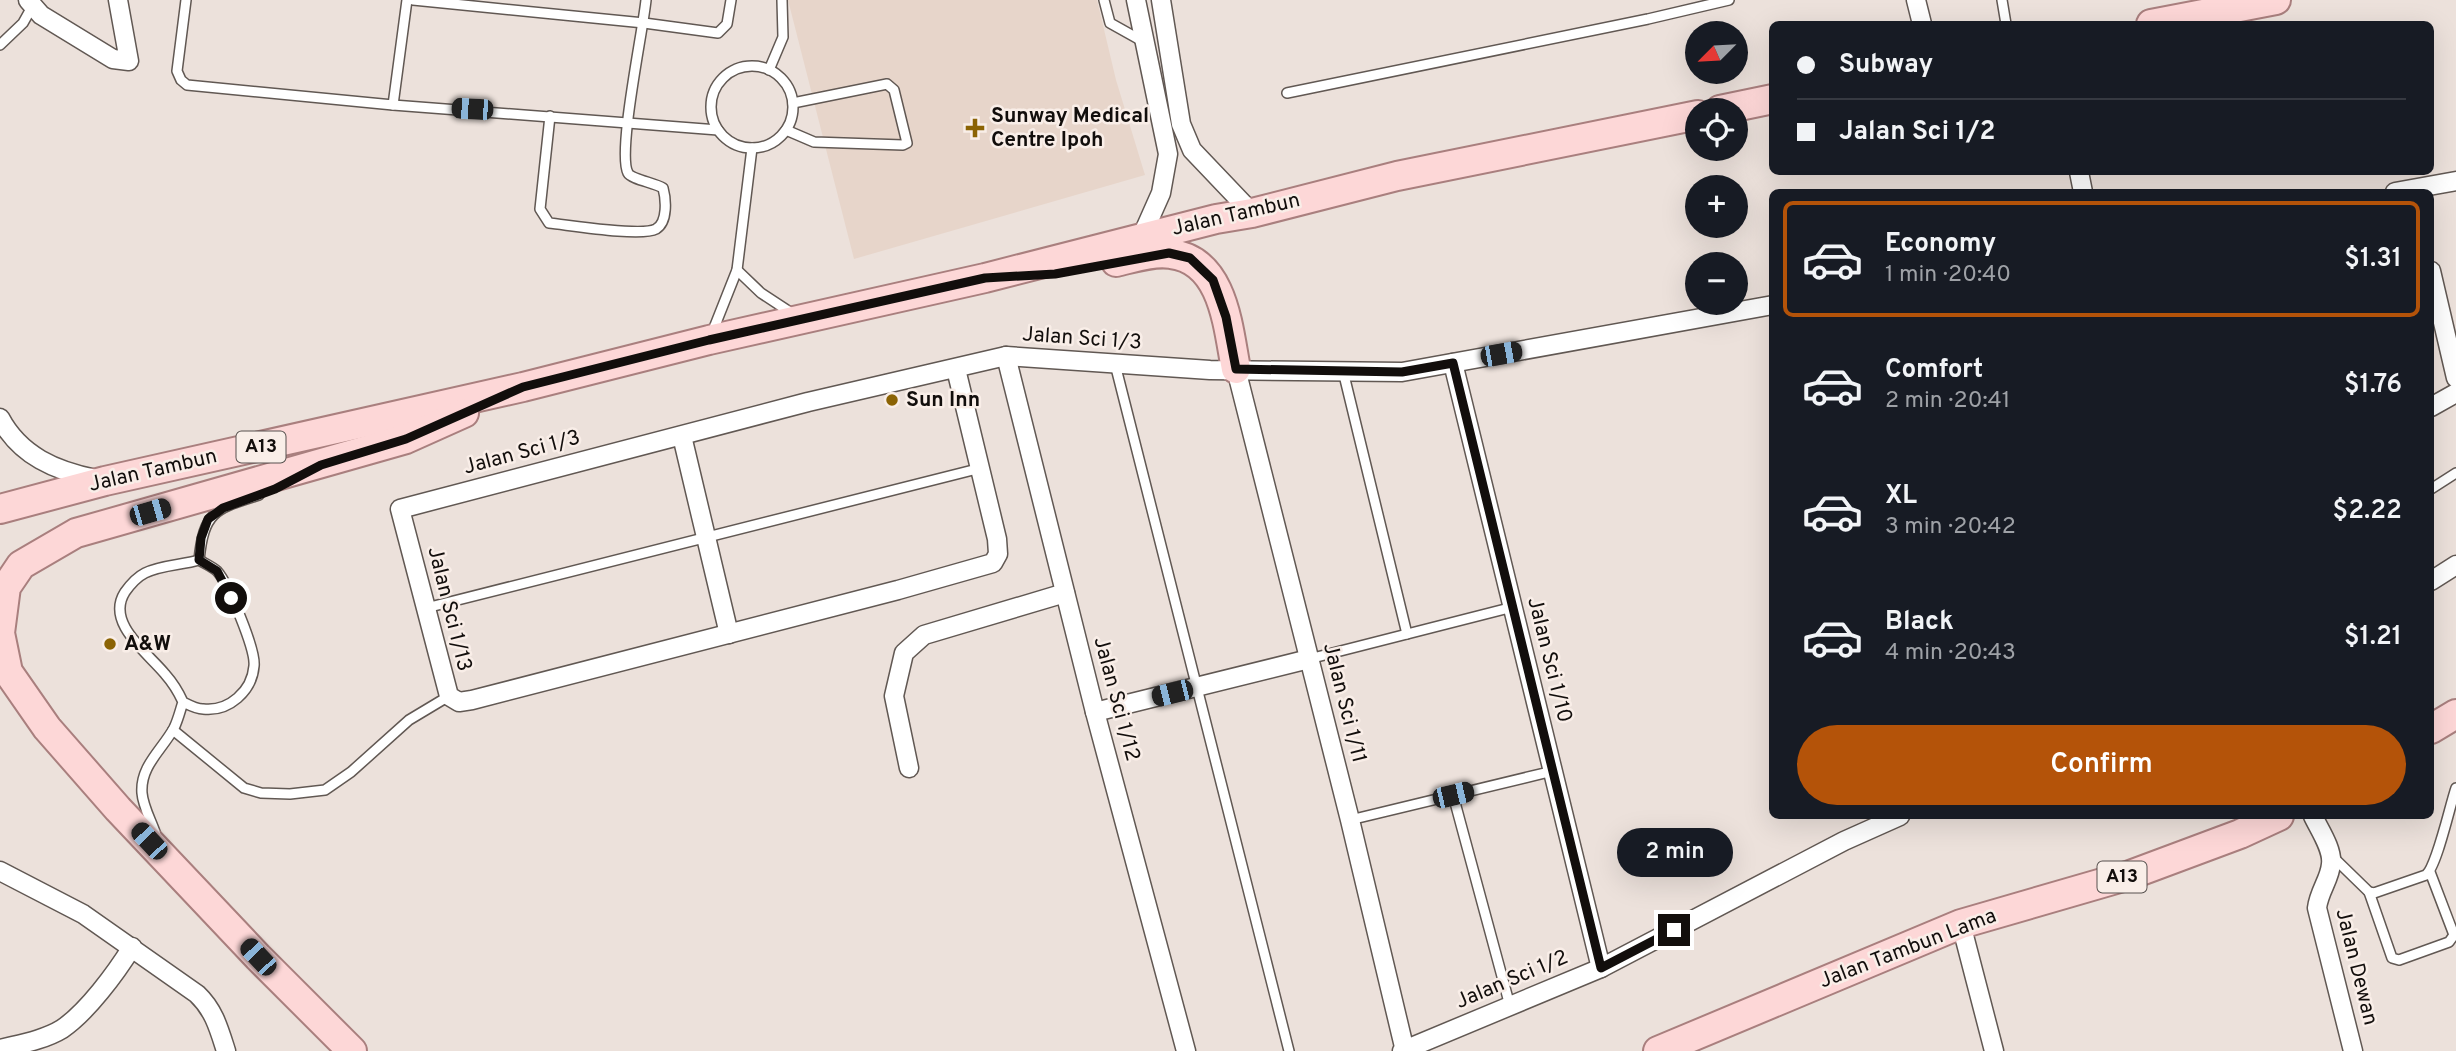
<!DOCTYPE html>
<html lang="en">
<head>
<meta charset="utf-8">
<style>
	body { margin:0; font-family:Overpass,sans-serif; background:#20242c; color:#f1f3f6; height:100vh; display:flex; flex-direction:column; font-size:26px; white-space:nowrap }
	* { box-sizing:border-box; margin:0 }
	p { font-size:23px; color:#9ea1a6 }
	.icon { flex:none; width:38px; height:38px; fill:none; stroke:currentColor; stroke-width:2; stroke-linecap:round; stroke-linejoin:round }
	.map { position:relative; flex:1; overflow:hidden }
	.details { position:absolute; left:1769px; top:189px; width:665px; height:630px; display:flex; flex-direction:column; background:#171b24; border-radius:10px; box-shadow:0 7px 28px #0002 }
	.details>* { flex:none }
	.top-card { position:absolute; left:1769px; top:21px; width:665px; height:154px; border-radius:10px; box-shadow:0 7px 28px #0002; display:grid; align-content:center; height:154px; padding:0 28px; background:#171b24 }
	.needle { width:46px; rotate:246deg }
	.buttons { position:absolute; left:1685px; top:21px; display:grid; gap:14px }
	.buttons a { display:grid; place-items:center; width:63px; height:63px; border-radius:50%; background:#171b24; box-shadow:0 7px 28px #0002; font-size:35px }
	.end { position:absolute; width:32px; height:32px; margin:-16px; border:9px solid #120e0c; background:#fff; box-shadow:0 0 0 4px #fff }
	.from { border-radius:50% }
	.bubble { position:absolute; height:49px; border-radius:24px; background:#171b24; box-shadow:0 7px 28px #0002; font-size:23px; font-weight:600; line-height:49px; text-align:center }
	.car { position:absolute; width:21px; height:42px; margin:-21px -10px; border-radius:9px; box-shadow:0 0 5px 2px #0007; background:linear-gradient(#222 24%,#8ab4d8 0 40%,#222 0 76%,#8ab4d8 0 86%,#222 0) }
	.top-card b { display:flex; align-items:center; gap:24px; height:66px; font-size:26px }
	.top-card b+b { border-top:2px solid #363941 }
	.top-card i { width:18px; height:18px; background:#f1f3f6 }
	ul { padding:12px 0 0; list-style:none }
	li { display:flex; align-items:center; gap:21px; height:116px; margin:0 14px 10px; padding:0 14px; border:4px solid transparent; border-radius:10px }
	li div { flex:1 }
	li b { display:block; font-size:26px }
	li em { font-style:normal; font-weight:600 }
	li.current { border-color:#b45309 }
	li>.icon { width:63px; height:63px; stroke-width:1.5 }
	.primary-button { display:flex; gap:14px; margin-top:auto; padding:14px 28px }
	.primary-button a { flex:1; height:80px; border-radius:42px; background:#b45309; color:#fff; font-size:28px; font-weight:600; line-height:80px; text-align:center }
	.map>svg:first-child { display:block }
</style>
</head>
<body>
<div class="map">
<svg width="2456" height="1051" viewBox="0 0 2456 1051">
	<rect width="100%" height="100%" fill="#ece1db"/>
	<!-- built -->
	<path fill="#e7d5ca" d="M 788,0 L 1097,0 L 1116,80 L 1145,175 L 854,259 Z"/>
	<g fill="none" stroke-linecap="round" stroke-linejoin="round">
		<defs>
			<g id="lane">
				<path d="M 186,0 L 177,71 L 181,80 L 187,85 L 393,105 L 718,130"/>
				<path d="M 413,0 L 644,23 L 718,33 L 727,24 L 731,0"/>
				<path d="M 1104,0 L 1110,23 L 1144,42"/>
				<path d="M 2002,0 L 2006,24"/>
				<path d="M 0,45 L 23,23 L 32,7"/>
				<circle cx="752" cy="107" r="41"/>
				<path d="M 769,70 L 783,37 L 782,0"/>
				<path d="M 1287,93 L 1648,19 L 1729,0"/>
				<path d="M 393,105 L 407,0"/>
				<path d="M 550,116 L 540,209 L 549,223 C 569,225 641,237 656,229 C 668,222 666,199 663,188 C 655,183 631,179 628,173 C 617,153 643,31 646,0"/>
				<path d="M 786,130 L 814,142 L 903,145 L 907,143 L 894,90 L 887,84 L 793,103"/>
				<path d="M 737,270 L 761,293 L 793,314"/>
				<path d="M 712,333 L 737,270 L 752,148"/>
				<path d="M 1115,364 L 1289,1051"/>
				<path d="M 1343,371 L 1407,634"/>
				<path d="M 2431,489 L 2456,473"/>
				<path d="M 199,560 C 204,511 215,509 259,495"/>
				<path d="M 426,608 L 981,468"/>
				<path d="M 1309,659 L 1513,607"/>
				<path d="M 173,730 L 244,788 L 261,793 L 290,794 L 325,790 L 351,772 L 409,720 L 449,696"/>
				<path d="M 1453,795 L 1510,1006"/>
				<path d="M 1350,820 L 1553,771"/>
				<path d="M 156,835 C 152,822 143,807 142,793 C 140,766 162,750 174,728 C 178,720 180,711 183,702 C 178,691 173,683 165,674 C 148,653 105,623 125,592 C 130,585 137,577 145,573 C 161,565 182,565 199,560 C 204,563 213,567 217,571 C 228,583 256,650 254,666 C 252,691 229,712 203,709 C 196,709 189,705 183,702"/>
				<path d="M 2332,856 L 2369,892 L 2374,893 L 2426,875 C 2437,866 2450,805 2456,788"/>
				<path d="M 2369,892 L 2392,958 L 2399,960 L 2449,942 L 2454,935 L 2430,872"/>
			</g>
			<g id="street">
				<path d="M 28,0 L 41,15 L 113,59 L 129,61 L 118,0"/>
				<path d="M 1136,0 L 1168,154 L 1161,193 L 1141,238"/>
				<path d="M 1161,0 L 1181,124 L 1192,150 L 1252,213"/>
				<path d="M 1916,0 L 1922,24"/>
				<path d="M 2079,172 L 2083,192"/>
				<path d="M 2395,192 L 2456,181"/>
				<path d="M 2431,271 L 2456,378"/>
				<path d="M 1006,356 L 1095,712 L 1186,1051"/>
				<path d="M 1453,363 L 1601,968"/>
				<path d="M 956,369 L 997,539 L 998,554 L 993,563 L 898,590 L 472,700 L 459,702 L 449,696 L 400,509 L 808,402 L 1006,356 L 1210,370 L 1402,372 L 1773,305"/>
				<path d="M 1236,369 L 1350,820 L 1405,1051"/>
				<path d="M 2431,407 L 2456,393"/>
				<path d="M 0,418 C 20,456 56,471 96,479"/>
				<path d="M 682,436 L 729,634"/>
				<path d="M 2431,581 L 2456,565"/>
				<path d="M 1095,712 L 1309,659"/>
				<path d="M 909,768 L 894,696 L 904,653 L 924,635 L 1065,593"/>
				<path d="M 2313,816 C 2319,829 2333,849 2331,864 C 2330,879 2319,891 2317,908 L 2353,1051"/>
				<path d="M 0,871 L 83,914 L 197,994 C 214,1010 219,1029 226,1051"/>
				<path d="M 1961,924 L 1994,1051"/>
				<path d="M 0,1049 C 20,1044 44,1040 62,1029 C 87,1012 116,973 132,947"/>
				<path d="M 1402,1051 L 1601,968 L 1844,841 L 1900,816"/>
			</g>
			<g id="primary">
				<path d="M 2151,24 L 2276,0"/>
				<path d="M 1720,110 L 1773,99"/>
				<path d="M 1116,262 C 1133,258 1154,251 1171,254 C 1224,260 1228,328 1236,369"/>
				<path d="M 0,509 L 105,481 L 523,387 L 709,340 L 985,278 L 1216,219 L 1252,213 L 1397,176 L 1698,115"/>
				<path d="M 2431,729 L 2456,714"/>
				<path d="M 352,1051 L 258,957 L 118,809 L 47,728 L 8,672 L 0,633 L 6,587 L 21,565 L 76,533 L 406,439 L 464,413"/>
				<path d="M 1658,1051 L 1961,924 L 2130,875 L 2240,834 L 2279,816"/>
			</g>
		</defs>
		<!-- lane casing -->
		<use href="#lane" stroke="#615853" stroke-width="12"/>
		<!-- street casing -->
		<use href="#street" stroke="#615853" stroke-width="21"/>
		<!-- primary casing -->
		<use href="#primary" stroke="#a97f7e" stroke-width="32"/>
		<!-- lane -->
		<use href="#lane" stroke="#fff" stroke-width="9"/>
		<!-- street -->
		<use href="#street" stroke="#fff" stroke-width="18"/>
		<!-- primary -->
		<use href="#primary" stroke="#fdd7d7" stroke-width="28"/>
	</g>
	<g fill="none" stroke-linecap="round" stroke-linejoin="round">
		<!-- route -->
		<path stroke="#120e0c" stroke-width="9" d="M 231,598 L 217,571 L 199,560 L 201,538 L 208,519 L 223,508 L 275,489 L 321,465 L 406,439 L 523,387 L 709,340 L 985,278 L 1055,274 L 1169,253 L 1190,258 L 1213,280 L 1226,317 L 1236,369 L 1402,372 L 1453,363 L 1601,968 L 1674,930"/>
	</g>
	<!-- markers -->
	<g fill="#8b6304" stroke="#f9eee8" stroke-width="2.5">
		<path d="M971.5 117.5h7v7h7v7h-7v7h-7v-7h-7v-7h7z"/>
		<circle cx="892" cy="400" r="7"/>
		<circle cx="110" cy="644" r="7"/>
	</g>
	<g text-anchor="middle" dominant-baseline="central" stroke-width="5" stroke-linejoin="round" paint-order="stroke">
		<!-- shield labels -->
		<g fill="#f9eee8" stroke="#57514e" stroke-width="2">
			<rect x="236.5" y="431.5" width="49" height="31" rx="5"/>
			<rect x="2097.5" y="861.5" width="49" height="31" rx="5"/>
		</g>
		<g font-size="19" font-weight="bold" fill="#120e0c">
			<text x="261" y="447">A13</text>
			<text x="2122" y="877">A13</text>
		</g>
		<!-- poi labels -->
		<g font-size="21" font-weight="bold" fill="#120e0c" stroke="#f9eee8" text-anchor="start">
			<text x="991" y="116">Sunway Medical<tspan x="991" dy="24">Centre Ipoh</tspan></text>
			<text x="906" y="400">Sun Inn</text>
			<text x="124" y="644">A&amp;W</text>
		</g>
		<!-- street labels -->
		<g font-size="21" fill="#120e0c" stroke="#f9eee8">
			<text transform="translate(1236 215) rotate(-13)">Jalan Tambun</text>
			<text transform="translate(1082 339) rotate(4)">Jalan Sci 1/3</text>
			<text transform="translate(522 453) rotate(-15)">Jalan Sci 1/3</text>
			<text transform="translate(153 471) rotate(-13)">Jalan Tambun</text>
			<text transform="translate(449 609) rotate(76)">Jalan Sci 1/13</text>
			<text transform="translate(1549 660) rotate(76)">Jalan Sci 1/10</text>
			<text transform="translate(1116 699) rotate(75)">Jalan Sci 1/12</text>
			<text transform="translate(1344 703) rotate(76)">Jalan Sci 1/11</text>
			<text transform="translate(1908 949) rotate(-21)">Jalan Tambun Lama</text>
			<text transform="translate(2356 967) rotate(76)">Jalan Dewan</text>
			<text transform="translate(1512 980) rotate(-23)">Jalan Sci 1/2</text>
		</g>
	</g>
</svg>
<div class="buttons">
<a><svg class="needle" viewBox="-14 -14 28 28"><path d="M0-13l5 13h-10z" fill="#e53935"/><path d="M0 13l5-13h-10z" fill="#9ea1a6"/></svg></a>
<a><svg class="icon" aria-label="locate" viewBox="0 0 24 24"><circle cx="12" cy="12" r="6"/><path d="M12 2v4M12 18v4M2 12h4M18 12h4"/></svg></a>
<a>+</a>
<a>−</a>
</div>
<i class="end from" style="left:231px;top:598px"></i>
<i class="end" style="left:1674px;top:930px"></i>
<div class="bubble" style="left:1617px;top:828px;width:116px">2 min</div>
<i class="car" style="left:472px;top:109px;rotate:273deg"></i>
<i class="car" style="left:1501px;top:354px;rotate:80deg"></i>
<i class="car" style="left:150px;top:512px;rotate:74deg"></i>
<i class="car" style="left:1172px;top:693px;rotate:256deg"></i>
<i class="car" style="left:1453px;top:795px;rotate:77deg"></i>
<i class="car" style="left:149px;top:841px;rotate:317deg"></i>
<i class="car" style="left:258px;top:957px;rotate:317deg"></i>
<div class="top-card">
<b><i class="from"></i>Subway</b>
<b><i></i>Jalan Sci 1/2</b>
</div>
<section class="details">
<ul>
<li class="current"><svg class="icon" aria-label="car" viewBox="0 0 24 24"><path d="M5 17H2v-5l4-1 3-4h7l3 4 3 1v5h-3M9 17h6M6 11h13"/><circle cx="7" cy="17" r="2"/><circle cx="17" cy="17" r="2"/></svg><div><b>Economy</b><p>1 min · 20:40</p></div><em>$1.31</em></li>
<li><svg class="icon" aria-label="car" viewBox="0 0 24 24"><path d="M5 17H2v-5l4-1 3-4h7l3 4 3 1v5h-3M9 17h6M6 11h13"/><circle cx="7" cy="17" r="2"/><circle cx="17" cy="17" r="2"/></svg><div><b>Comfort</b><p>2 min · 20:41</p></div><em>$1.76</em></li>
<li><svg class="icon" aria-label="car" viewBox="0 0 24 24"><path d="M5 17H2v-5l4-1 3-4h7l3 4 3 1v5h-3M9 17h6M6 11h13"/><circle cx="7" cy="17" r="2"/><circle cx="17" cy="17" r="2"/></svg><div><b>XL</b><p>3 min · 20:42</p></div><em>$2.22</em></li>
<li><svg class="icon" aria-label="car" viewBox="0 0 24 24"><path d="M5 17H2v-5l4-1 3-4h7l3 4 3 1v5h-3M9 17h6M6 11h13"/><circle cx="7" cy="17" r="2"/><circle cx="17" cy="17" r="2"/></svg><div><b>Black</b><p>4 min · 20:43</p></div><em>$1.21</em></li>
</ul>
<div class="primary-button"><a>Confirm</a></div>
</section>
</div>
</body>
</html>
